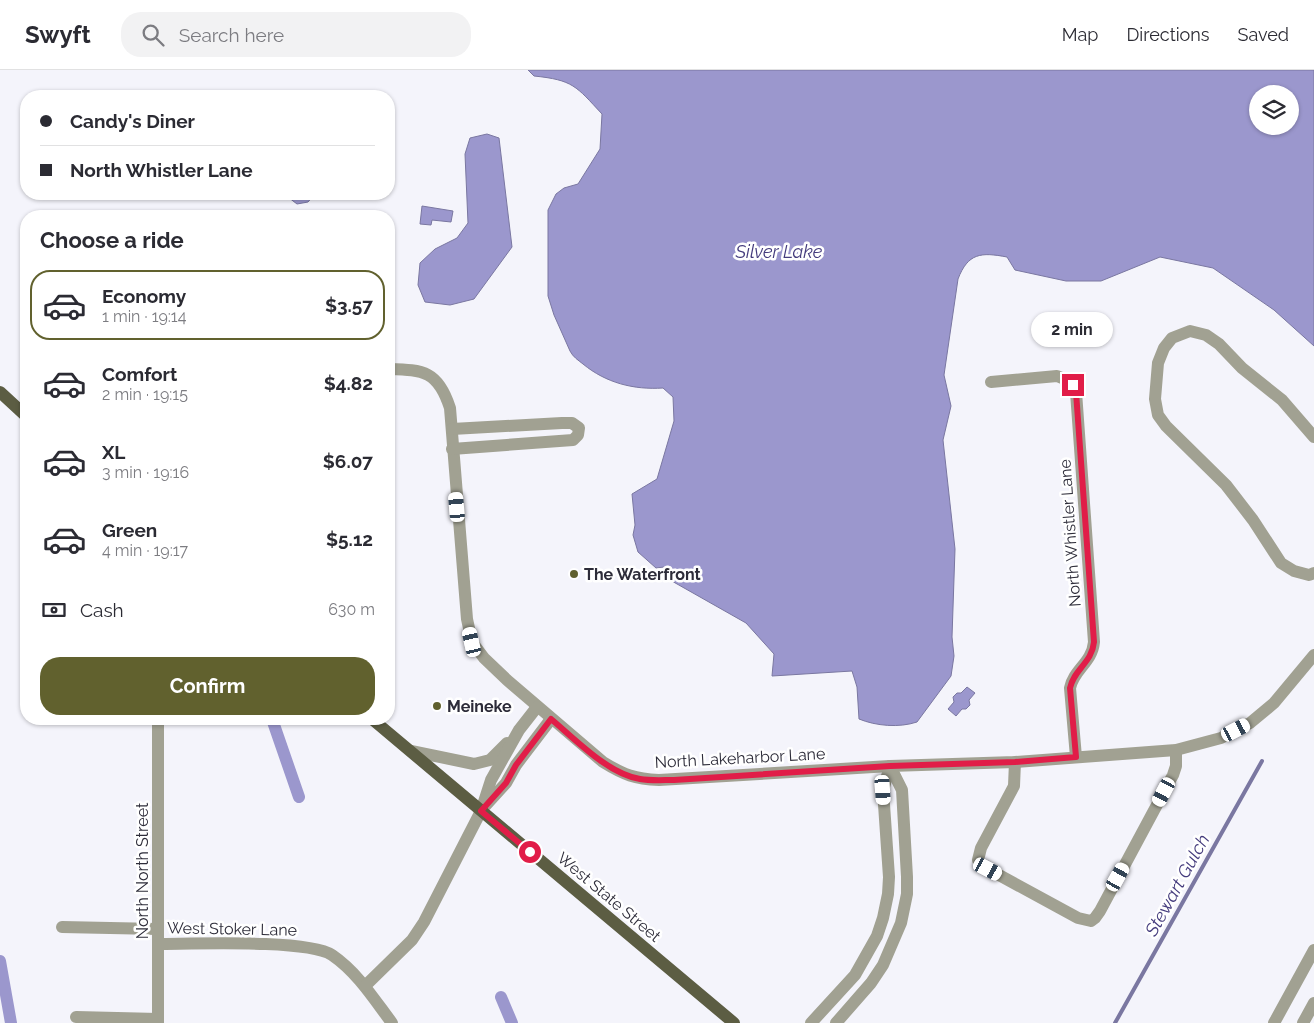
<!DOCTYPE html>
<html lang="en">
<head>
<meta charset="utf-8">
<style>
	body { margin:0; font-family:Raleway,sans-serif; background:#f2f2f3; color:#2b2b33; height:100vh; display:flex; flex-direction:column; font-size:19px; white-space:nowrap }
	* { box-sizing:border-box; margin:0 }
	p { font-size:16px; color:#7c7c81 }
	.icon { flex:none; width:28px; height:28px; fill:none; stroke:currentColor; stroke-width:2; stroke-linecap:round; stroke-linejoin:round }
	.map { position:relative; flex:1; overflow:hidden }
	.sheet { position:absolute; left:20px; top:140px; width:375px; height:515px; display:flex; flex-direction:column; background:#fff; border-radius:20px; box-shadow:0 1px 4px #0004 }
	.sheet>* { flex:none }
	.hud { position:absolute; left:20px; top:20px; width:375px; height:110px; border-radius:20px; box-shadow:0 1px 4px #0004; display:grid; align-content:center; height:110px; padding:0 20px; background:#fff }
	.buttons { position:absolute; left:1249px; top:15px; display:grid; gap:10px }
	.buttons a { display:grid; place-items:center; width:50px; height:50px; border-radius:50%; background:#fff; box-shadow:0 1px 4px #0004; font-size:25px }
	.end { position:absolute; width:22px; height:22px; margin:-11px; border:6px solid #e11d48; background:#fff; box-shadow:0 0 0 2px #fff }
	.from { border-radius:50% }
	.bubble { position:absolute; height:35px; border-radius:18px; background:#fff; box-shadow:0 1px 4px #0004; font-size:16px; font-weight:700; line-height:35px; text-align:center }
	.car { position:absolute; width:15px; height:30px; margin:-15px -8px; border-radius:6px; box-shadow:0 0 4px 1px #0007; background:linear-gradient(#fff 24%,#345 0 40%,#fff 0 76%,#345 0 86%,#fff 0) }
	.hud b { display:flex; align-items:center; gap:18px; height:48px; font-size:19px }
	.hud b+b { border-top:1px solid #e1e1e2 }
	.hud i { width:12px; height:12px; background:#2b2b33 }
	ul { padding:0; list-style:none }
	li { display:flex; align-items:center; gap:15px; height:70px; margin:0 10px 8px; padding:0 10px; border:2px solid transparent; border-radius:20px }
	li div { flex:1 }
	li b { display:block; font-size:19px }
	li em { font-style:normal; font-weight:700 }
	li.active { border-color:#61612e }
	li>.icon { width:45px; height:45px; stroke-width:1.5 }
	h2 { padding:0 20px; font-size:22px; line-height:60px }
	.pay { display:flex; align-items:center; gap:12px; height:55px; padding:0 20px; font-size:19px }
	.pay p { margin-inline-start:auto }
	.cta { display:flex; gap:10px; margin-top:auto; padding:10px 20px }
	.cta a { flex:1; height:58px; border-radius:20px; background:#61612e; color:#fff; font-size:20px; font-weight:700; line-height:58px; text-align:center }
	header { display:flex; align-items:center; gap:30px; box-sizing:border-box; height:70px; padding:0 25px; background:#fff; border-bottom:1px solid #e1e1e2 }
	header strong { font-size:24px }
	nav { display:flex; gap:28px; margin-inline-start:auto; font-size:18px }
	.search { width:350px; height:45px; background:#f2f2f3; display:flex; align-items:center; gap:12px; box-sizing:border-box; padding:0 18px; border-radius:20px; color:#7c7c81; font-size:19px }
	.map>svg:first-child { display:block }
</style>
</head>
<body>
<header>
<strong>Swyft</strong>
<div class="search"><svg class="icon" aria-label="search" viewBox="0 0 24 24"><circle cx="10" cy="10" r="6"/><path d="M15 15l6 6"/></svg>Search here</div>
<nav><a>Map</a><a>Directions</a><a>Saved</a></nav>
</header>
<div class="map">
<svg width="1314" height="953" viewBox="0 0 1314 953">
	<rect width="100%" height="100%" fill="#f4f4fb"/>
	<!-- water -->
	<g fill="#9b97cd" stroke="#7a77a1" fill-rule="evenodd">
		<path d="M 528,0 L 1314,0 L 1314,276 L 1274,240 L 1213,198 L 1160,187 L 1101,211 L 1066,211 L 1015,200 L 1007,187 C 981,182 968,183 958,209 L 944,305 L 951,336 L 943,370 L 955,479 L 952,567 L 954,586 L 951,606 L 917,652 C 899,658 876,656 859,649 L 857,617 L 852,601 L 772,606 L 774,584 L 746,553 L 670,510 L 672,502 L 664,497 L 656,498 L 638,482 L 633,465 L 635,455 L 632,424 L 657,409 L 674,351 L 673,327 L 663,318 C 634,320 606,313 583,294 C 578,290 573,287 570,281 L 554,245 L 548,226 L 548,140 L 556,124 L 564,118 L 578,114 L 600,79 L 602,44 C 576,16 573,10 534,6 ZM 1258,24 L 1290,24 L 1290,56 L 1258,56 Z"/>
		<path d="M 487,64 L 499,68 L 512,177 L 474,229 L 450,235 L 425,232 L 418,215 L 420,193 L 435,179 L 457,168 L 468,153 L 465,84 L 470,68 Z"/>
		<path d="M 284,124 L 315,124 L 308,132 L 297,134 Z"/>
		<path d="M 422,136 L 453,141 L 451,152 L 432,150 L 431,155 L 420,154 Z"/>
		<path d="M 967,617 L 975,623 L 969,630 L 970,635 L 966,639 L 962,639 L 956,646 L 948,639 L 954,632 L 953,627 L 957,623 L 961,623 Z"/>
	</g>
	<g fill="none" stroke-linecap="round" stroke-linejoin="round">
		<!-- stream -->
		<path stroke="#7a77a1" stroke-width="4" d="M 1115,953 L 1262,691"/>
		<!-- canal -->
		<g stroke="#9b97cd" stroke-width="12">
			<path d="M 272,649 L 299,727"/>
			<path d="M 0,891 L 11,953"/>
			<path d="M 501,927 L 512,953"/>
		</g>
		<!-- street -->
		<g stroke="#a1a192" stroke-width="12">
			<path d="M 389,299 C 424,300 438,301 450,338 L 467,549 L 472,572 L 484,588 L 507,610 L 603,692 C 624,705 635,709 659,710 L 890,696 L 1015,692 L 1176,680 L 1221,668 L 1250,653 L 1274,633 L 1314,585"/>
			<path d="M 991,312 L 1057,306 C 1067,310 1072,312 1076,322 L 1094,572 C 1092,593 1074,599 1070,618 L 1076,687"/>
			<path d="M 452,359 L 562,353 L 572,353 L 579,358 L 578,365 L 573,370 L 452,379"/>
			<path d="M 1314,367 L 1282,330 L 1242,298 L 1219,274 L 1206,265 L 1190,261 L 1172,268 L 1164,278 L 1158,293 L 1155,329 L 1158,345 L 1166,356 L 1226,415 L 1253,450 L 1281,493 L 1294,501 L 1309,505 L 1314,503"/>
			<path d="M 411,681 L 474,694 L 490,690 L 507,673"/>
			<path d="M 1015,692 L 1014,716 L 981,778 L 978,790 L 980,794 L 988,799 L 1078,848 L 1091,851 L 1095,848 L 1100,841 L 1173,705 L 1176,696 L 1176,680"/>
			<path d="M 486,735 L 506,713 L 516,695 L 551,649"/>
			<path d="M 62,857 L 158,859"/>
			<path d="M 158,874 C 192,874 308,869 332,885 C 357,902 374,929 392,953"/>
			<path d="M 365,916 L 412,870 L 424,852 L 481,741 L 491,710 L 519,660 L 537,637"/>
			<path d="M 76,947 L 158,949"/>
			<path d="M 158,953 L 158,649"/>
			<path d="M 811,953 L 855,905 L 877,866 L 883,848 L 888,824 L 889,807 L 883,720 L 890,696"/>
			<path d="M 836,953 L 871,913 L 883,895 L 901,853 L 907,824 L 907,807 L 902,720 L 890,696"/>
			<path d="M 1274,953 L 1314,880"/>
			<path d="M 1303,953 L 1314,933"/>
		</g>
		<!-- primary -->
		<g stroke="#5c5d43" stroke-width="12">
			<path d="M 0,322 L 26,346"/>
			<path d="M 372,649 L 734,953"/>
		</g>
	</g>
	<g fill="none" stroke-linecap="round" stroke-linejoin="round">
		<!-- route -->
		<path stroke="#e11d48" stroke-width="6" d="M 530,782 L 481,741 L 506,713 L 516,695 L 551,649 C 575,669 608,704 640,709 C 651,711 663,710 674,710 L 890,696 L 1015,692 L 1076,687 L 1070,618 C 1074,599 1092,593 1094,572 L 1076,322 L 1073,315"/>
	</g>
	<!-- markers -->
	<g fill="#61612e" stroke="#fff" stroke-width="2">
		<circle cx="574" cy="504" r="5"/>
		<circle cx="437" cy="636" r="5"/>
	</g>
	<g text-anchor="middle" dominant-baseline="central" stroke-width="5" stroke-linejoin="round" paint-order="stroke">
		<!-- street labels -->
		<g font-size="16" fill="#2d2c39" stroke="#fff">
			<text transform="translate(1070 463) rotate(-94)">North Whistler Lane</text>
			<text transform="translate(740 688) rotate(-3)">North Lakeharbor Lane</text>
			<text transform="translate(142 801) rotate(-90)">North North Street</text>
			<text transform="translate(609 827) rotate(40)">West State Street</text>
			<text transform="translate(232 859) rotate(1)">West Stoker Lane</text>
		</g>
		<!-- poi labels -->
		<g font-size="16" font-weight="bold" fill="#2d2c39" stroke="#fff" text-anchor="start">
			<text x="584" y="504">The Waterfront</text>
			<text x="447" y="636">Meineke</text>
		</g>
		<!-- water labels -->
		<g font-size="18" font-style="italic" fill="#443b7d" stroke="#fff">
			<text x="779" y="181">Silver Lake</text>
			<text transform="translate(1177 815) rotate(-61)">Stewart Gulch</text>
		</g>
	</g>
</svg>
<div class="buttons">
<a><svg class="icon" aria-label="layers" viewBox="0 0 24 24"><path d="M12 4l9 5-9 5-9-5zM3 14l9 5 9-5"/></svg></a>
</div>
<i class="end from" style="left:530px;top:782px"></i>
<i class="end" style="left:1073px;top:315px"></i>
<div class="bubble" style="left:1031px;top:242px;width:82px">2 min</div>
<i class="car" style="left:457px;top:437px;rotate:355deg"></i>
<i class="car" style="left:472px;top:572px;rotate:347deg"></i>
<i class="car" style="left:1236px;top:660px;rotate:63deg"></i>
<i class="car" style="left:883px;top:720px;rotate:176deg"></i>
<i class="car" style="left:1164px;top:722px;rotate:208deg"></i>
<i class="car" style="left:988px;top:799px;rotate:118deg"></i>
<i class="car" style="left:1118px;top:807px;rotate:29deg"></i>
<div class="hud">
<b><i class="from"></i>Candy's Diner</b>
<b><i></i>North Whistler Lane</b>
</div>
<section class="sheet">
<h2>Choose a ride</h2>
<ul>
<li class="active"><svg class="icon" aria-label="car" viewBox="0 0 24 24"><path d="M5 17H2v-5l4-1 3-4h7l3 4 3 1v5h-3M9 17h6M6 11h13"/><circle cx="7" cy="17" r="2"/><circle cx="17" cy="17" r="2"/></svg><div><b>Economy</b><p>1 min · 19:14</p></div><em>$3.57</em></li>
<li><svg class="icon" aria-label="car" viewBox="0 0 24 24"><path d="M5 17H2v-5l4-1 3-4h7l3 4 3 1v5h-3M9 17h6M6 11h13"/><circle cx="7" cy="17" r="2"/><circle cx="17" cy="17" r="2"/></svg><div><b>Comfort</b><p>2 min · 19:15</p></div><em>$4.82</em></li>
<li><svg class="icon" aria-label="car" viewBox="0 0 24 24"><path d="M5 17H2v-5l4-1 3-4h7l3 4 3 1v5h-3M9 17h6M6 11h13"/><circle cx="7" cy="17" r="2"/><circle cx="17" cy="17" r="2"/></svg><div><b>XL</b><p>3 min · 19:16</p></div><em>$6.07</em></li>
<li><svg class="icon" aria-label="car" viewBox="0 0 24 24"><path d="M5 17H2v-5l4-1 3-4h7l3 4 3 1v5h-3M9 17h6M6 11h13"/><circle cx="7" cy="17" r="2"/><circle cx="17" cy="17" r="2"/></svg><div><b>Green</b><p>4 min · 19:17</p></div><em>$5.12</em></li>
</ul>
<div class="pay"><svg class="icon" aria-label="cash" viewBox="0 0 24 24"><path d="M3 7h18v10H3z"/><circle cx="12" cy="12" r="2"/></svg>Cash<p>630 m</p></div>
<div class="cta"><a>Confirm</a></div>
</section>
</div>
</body>
</html>
